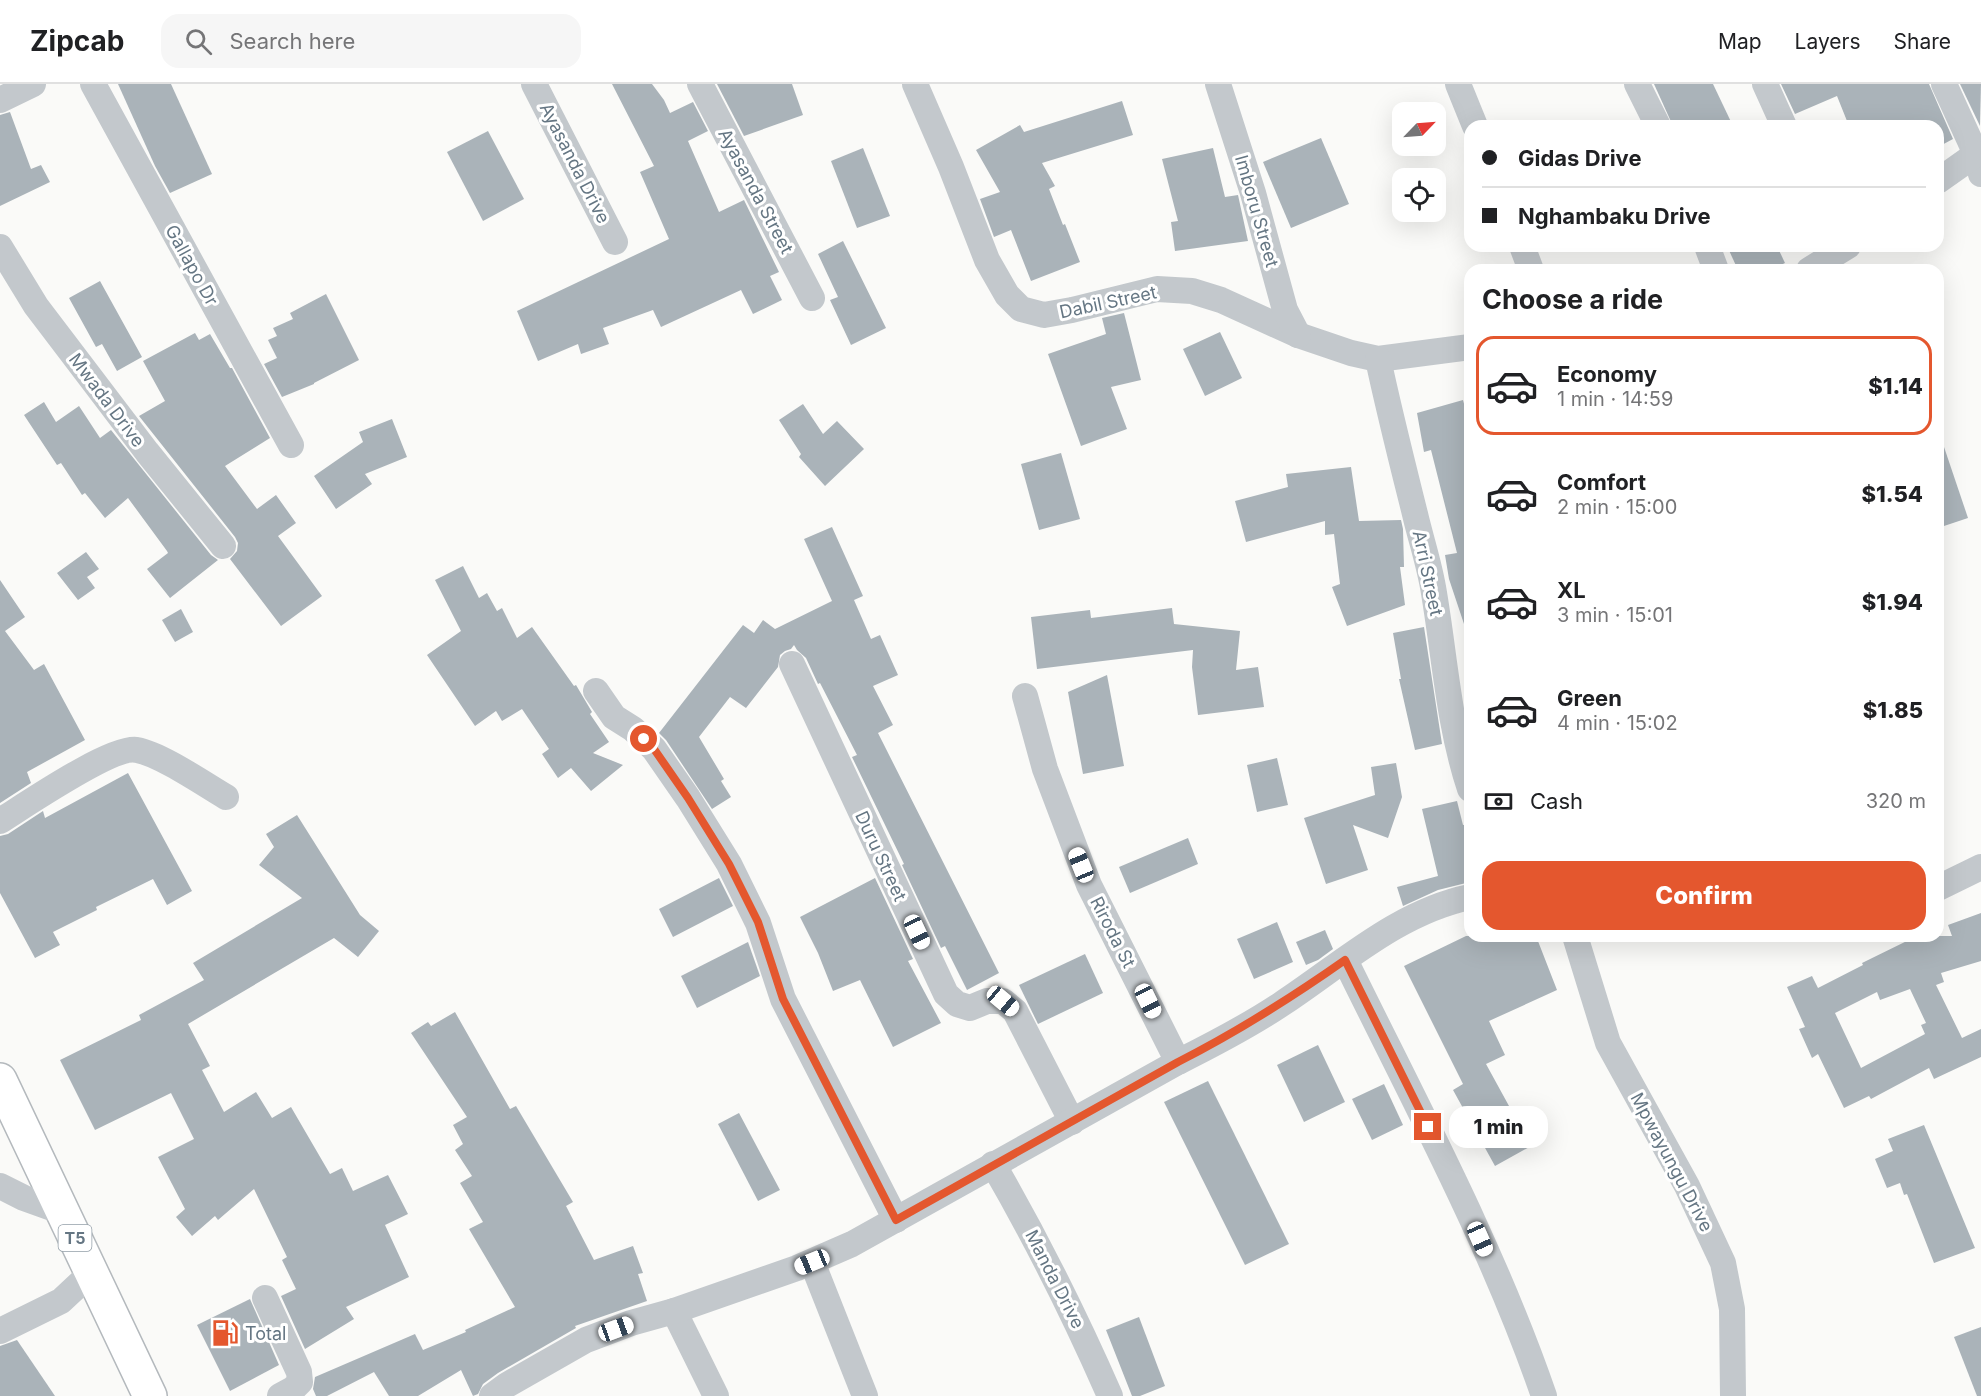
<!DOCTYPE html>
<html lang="en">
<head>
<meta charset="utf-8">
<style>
	body { margin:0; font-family:Inter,sans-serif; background:#f6f6f6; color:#202124; height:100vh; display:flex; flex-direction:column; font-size:22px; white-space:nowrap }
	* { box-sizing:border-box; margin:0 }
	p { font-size:20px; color:#757577 }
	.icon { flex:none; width:33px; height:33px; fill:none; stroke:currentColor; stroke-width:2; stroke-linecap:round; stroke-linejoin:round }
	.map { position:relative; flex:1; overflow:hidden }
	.sheet { position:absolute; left:1464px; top:180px; width:480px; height:678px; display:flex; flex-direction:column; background:#fff; border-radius:18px; box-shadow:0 6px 24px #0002 }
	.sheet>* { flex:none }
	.guide { position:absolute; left:1464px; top:36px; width:480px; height:132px; border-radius:18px; box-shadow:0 6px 24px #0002; display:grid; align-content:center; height:132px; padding:0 18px; background:#fff }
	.needle { width:39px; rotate:65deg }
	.fabs { position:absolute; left:1392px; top:18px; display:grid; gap:12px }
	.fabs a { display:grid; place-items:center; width:54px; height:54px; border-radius:12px; background:#fff; box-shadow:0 6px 24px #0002; font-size:30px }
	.end { position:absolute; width:27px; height:27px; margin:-14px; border:8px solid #e4572e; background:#fff; box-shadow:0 0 0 3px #fff }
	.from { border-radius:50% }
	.bubble { position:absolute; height:42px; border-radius:18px; background:#fff; box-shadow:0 6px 24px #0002; font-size:20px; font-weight:800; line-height:42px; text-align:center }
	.car { position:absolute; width:18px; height:36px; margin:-18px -9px; border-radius:8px; box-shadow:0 0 4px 2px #0007; background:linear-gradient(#fff 24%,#345 0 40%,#fff 0 76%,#345 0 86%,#fff 0) }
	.guide b { display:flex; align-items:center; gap:21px; height:57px; font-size:22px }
	.guide b+b { border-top:2px solid #e0e0e0 }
	.guide i { width:15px; height:15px; background:#202124 }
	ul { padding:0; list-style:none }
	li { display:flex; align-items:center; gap:18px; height:99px; margin:0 12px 9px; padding:0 6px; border:3px solid transparent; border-radius:18px }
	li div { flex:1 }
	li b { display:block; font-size:22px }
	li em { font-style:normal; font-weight:800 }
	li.on { border-color:#e4572e }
	li>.icon { width:54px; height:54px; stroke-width:1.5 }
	h2 { padding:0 18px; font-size:27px; line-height:72px }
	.pay { display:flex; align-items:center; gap:15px; height:66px; padding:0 18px; font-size:22px }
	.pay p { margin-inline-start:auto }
	.primary-button { display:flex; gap:12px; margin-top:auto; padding:12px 18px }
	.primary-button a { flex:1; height:69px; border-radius:18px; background:#e4572e; color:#fff; font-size:24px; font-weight:800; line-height:69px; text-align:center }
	header { display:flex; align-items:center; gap:36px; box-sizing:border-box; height:84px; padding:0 30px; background:#fff; border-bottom:2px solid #e0e0e0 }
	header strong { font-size:28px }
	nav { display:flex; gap:33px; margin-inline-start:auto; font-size:21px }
	.search { width:420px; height:54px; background:#f6f6f6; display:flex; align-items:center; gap:15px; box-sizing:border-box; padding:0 21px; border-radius:18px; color:#757577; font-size:22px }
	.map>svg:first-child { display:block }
</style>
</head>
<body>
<header>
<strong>Zipcab</strong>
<div class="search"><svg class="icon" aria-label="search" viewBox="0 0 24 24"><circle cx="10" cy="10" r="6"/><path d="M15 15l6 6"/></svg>Search here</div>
<nav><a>Map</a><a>Layers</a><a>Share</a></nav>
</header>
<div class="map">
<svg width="1981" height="1312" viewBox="0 0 1981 1312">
	<rect width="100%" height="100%" fill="#fafaf8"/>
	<!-- building -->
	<g fill="#aab3b9" fill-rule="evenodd">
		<path d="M 118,0 L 171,0 L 212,90 L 170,109 L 155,82 Z"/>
		<path d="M 612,0 L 652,0 L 664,16 L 670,29 L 693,18 L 708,47 L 688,57 L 719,128 L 744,116 L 779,188 L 770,192 L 782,216 L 753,230 L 741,206 L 661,243 L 653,226 L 603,244 L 609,260 L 581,270 L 578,260 L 538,277 L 517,227 L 669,155 L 640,88 L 654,82 Z"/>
		<path d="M 717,0 L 792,0 L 803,31 L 744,52 Z"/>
		<path d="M 1654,0 L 1713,0 L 1733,42 L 1673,42 Z"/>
		<path d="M 1781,0 L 1929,0 L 1953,55 L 1938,63 L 1938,42 L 1849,42 L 1837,12 L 1795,30 Z"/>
		<path d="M 1960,0 L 1981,0 L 1980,42 Z"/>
		<path d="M 1122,17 L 1133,51 L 1042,79 L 1055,102 L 1049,105 L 1063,141 L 1065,140 L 1080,178 L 1031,197 L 1011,146 L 994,153 L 980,115 L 1000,108 L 976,66 L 1020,41 L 1024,48 Z"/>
		<path d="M 10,28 L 31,85 L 41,81 L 50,98 L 0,122 L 0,31 Z"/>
		<path d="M 488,47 L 524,115 L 483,137 L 447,68 Z"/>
		<path d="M 1321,54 L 1349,120 L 1291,144 L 1263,78 Z"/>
		<path d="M 863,64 L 890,132 L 857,144 L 831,77 Z"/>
		<path d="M 1213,64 L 1225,113 L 1238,111 L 1248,157 L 1175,167 L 1171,138 L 1178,137 L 1162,75 Z"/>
		<path d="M 843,157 L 886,244 L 851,261 L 830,216 L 838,213 L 818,170 Z"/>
		<path d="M 1727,162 L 1777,162 L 1785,179 L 1770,186 L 1738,186 Z"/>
		<path d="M 100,197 L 142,273 L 117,287 L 102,260 L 96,263 L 69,214 Z"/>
		<path d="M 326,210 L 359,276 L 314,299 L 314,300 L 282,313 L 264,280 L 277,274 L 268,256 L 277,252 L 273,244 L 293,235 L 290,229 Z"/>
		<path d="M 1124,229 L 1141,296 L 1111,303 L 1127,345 L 1081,362 L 1048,270 L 1106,250 L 1102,234 Z"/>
		<path d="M 1220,248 L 1242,294 L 1205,312 L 1183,265 Z"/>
		<path d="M 195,249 L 199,256 L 210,250 L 230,284 L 232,284 L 270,354 L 225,382 L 257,425 L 276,411 L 296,439 L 278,452 L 322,512 L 281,542 L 230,475 L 237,467 L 238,459 L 235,453 L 139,332 L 165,317 L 143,277 Z"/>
		<path d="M 1463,316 L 1470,342 L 1470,545 L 1466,546 L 1449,495 L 1445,471 L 1457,469 L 1431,366 L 1424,368 L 1417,329 Z"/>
		<path d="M 44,318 L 56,338 L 79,322 L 100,354 L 111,346 L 211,471 L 218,476 L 170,514 L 147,485 L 168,469 L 167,467 L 128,414 L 105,434 L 85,409 L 82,411 L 61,379 L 57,381 L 24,331 Z"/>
		<path d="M 803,320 L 823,350 L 837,337 L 864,365 L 825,402 L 799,373 L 801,370 L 779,336 Z"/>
		<path d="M 392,335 L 407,373 L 365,390 L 372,400 L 336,425 L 314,392 L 363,358 L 359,348 Z"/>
		<path d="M 1942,357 L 1968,434 L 1938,444 L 1938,358 Z"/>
		<path d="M 1061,369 L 1080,435 L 1039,446 L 1021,380 Z"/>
		<path d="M 1351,383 L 1359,437 L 1401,436 L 1403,445 L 1404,483 L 1400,483 L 1405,521 L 1347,542 L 1332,503 L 1340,500 L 1334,450 L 1325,451 L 1325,437 L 1246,458 L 1235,417 L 1288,403 L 1286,390 Z"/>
		<path d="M 832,443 L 863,512 L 854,516 L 871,555 L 880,551 L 898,591 L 873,602 L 893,641 L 878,649 L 999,889 L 967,906 L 945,862 L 941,864 L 902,781 L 904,780 L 852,673 L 857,671 L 820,599 L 818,600 L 806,574 L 797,566 L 794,561 L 791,565 L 785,567 L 780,571 L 778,583 L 746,624 L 730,613 L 699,653 L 724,695 L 721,697 L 731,713 L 712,725 L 666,656 L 659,649 L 743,541 L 754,549 L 763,536 L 775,545 L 832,517 L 804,455 Z"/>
		<path d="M 86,468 L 99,485 L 87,493 L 95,504 L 78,516 L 57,489 Z"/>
		<path d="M 463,482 L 479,514 L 487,509 L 497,527 L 502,524 L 517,554 L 532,543 L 574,602 L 576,601 L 592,628 L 590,630 L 609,658 L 593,669 L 623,681 L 591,707 L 571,684 L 558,694 L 542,670 L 549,665 L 522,625 L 502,637 L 496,627 L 475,642 L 427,571 L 461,547 L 435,496 Z"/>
		<path d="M 0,496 L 25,533 L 5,547 L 34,586 L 44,580 L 85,656 L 27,688 L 31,699 L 0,719 Z"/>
		<path d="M 1172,524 L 1174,540 L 1240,547 L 1236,586 L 1258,583 L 1264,623 L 1198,631 L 1192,583 L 1193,566 L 1037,585 L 1031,533 L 1090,526 L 1091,534 Z"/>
		<path d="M 181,525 L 193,548 L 175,558 L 162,536 Z"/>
		<path d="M 1424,543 L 1442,660 L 1415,666 L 1399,595 L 1401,595 L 1393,549 Z"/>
		<path d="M 1107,591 L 1124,682 L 1083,690 L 1068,608 Z"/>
		<path d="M 1277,674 L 1288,721 L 1257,728 L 1247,681 Z"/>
		<path d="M 1396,679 L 1402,713 L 1388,754 L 1353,741 L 1368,786 L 1326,800 L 1304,734 L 1375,711 L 1371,683 Z"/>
		<path d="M 128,689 L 192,807 L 167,821 L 153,795 L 96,823 L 97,826 L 53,848 L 60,861 L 35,874 L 0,809 L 0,752 L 8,750 L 43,727 L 45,734 Z"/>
		<path d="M 1457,717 L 1463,741 L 1470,740 L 1470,798 L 1438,806 L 1403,822 L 1397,803 L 1438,792 L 1422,725 Z"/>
		<path d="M 297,731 L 360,831 L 379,847 L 358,873 L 334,854 L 188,940 L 210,982 L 202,986 L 224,1028 L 256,1008 L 272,1034 L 291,1023 L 330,1090 L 342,1084 L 353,1107 L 388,1091 L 408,1130 L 385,1141 L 409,1193 L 346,1223 L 354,1235 L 305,1265 L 281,1212 L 296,1205 L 282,1176 L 287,1173 L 254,1105 L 218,1136 L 215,1132 L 192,1152 L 176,1133 L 185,1125 L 158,1073 L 194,1055 L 171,1009 L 95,1046 L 60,976 L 141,936 L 139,931 L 204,896 L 193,879 L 302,814 L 259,781 L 274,763 L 266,750 Z"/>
		<path d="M 1188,754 L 1198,780 L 1130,809 L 1119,783 Z"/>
		<path d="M 719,794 L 733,822 L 673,853 L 659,825 Z"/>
		<path d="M 875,794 L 913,875 L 908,877 L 941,939 L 893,963 L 860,896 L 833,907 L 818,869 L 800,833 Z"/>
		<path d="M 1981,829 L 1981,877 L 1941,889 L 1944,898 L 1936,901 L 1962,954 L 1981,945 L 1981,973 L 1934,995 L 1929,984 L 1871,1015 L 1869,1012 L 1844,1024 L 1818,970 L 1812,974 L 1799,945 L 1805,943 L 1787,903 L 1812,892 L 1818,904 L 1863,881 L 1862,879 L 1917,852 L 1952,852 L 1948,841 ZM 1910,905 L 1926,939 L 1921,941 L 1925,950 L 1861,984 L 1835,929 L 1877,908 L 1880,916 Z"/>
		<path d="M 1277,838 L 1293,878 L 1254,895 L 1237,855 Z"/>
		<path d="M 1325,846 L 1333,865 L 1318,876 L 1306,881 L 1296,858 Z"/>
		<path d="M 1466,852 L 1536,852 L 1557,906 L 1489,937 L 1505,971 L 1486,980 L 1531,1062 L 1495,1082 L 1453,1006 L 1463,1000 L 1404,882 Z"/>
		<path d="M 748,858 L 760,892 L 697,924 L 681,892 Z"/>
		<path d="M 1085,870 L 1103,909 L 1038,940 L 1019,901 Z"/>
		<path d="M 455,928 L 510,1025 L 516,1022 L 573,1118 L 566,1122 L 594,1176 L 633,1162 L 643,1189 L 638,1190 L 647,1217 L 575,1242 L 576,1244 L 498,1289 L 483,1300 L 478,1310 L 473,1312 L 461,1286 L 418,1312 L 389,1312 L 374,1288 L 327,1312 L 316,1312 L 313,1305 L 315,1293 L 415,1250 L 423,1266 L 466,1248 L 465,1246 L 515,1223 L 469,1145 L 483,1138 L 460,1099 L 472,1092 L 455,1066 L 463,1060 L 453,1041 L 467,1033 L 411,949 L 428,938 L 431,942 Z"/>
		<path d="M 1318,961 L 1345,1018 L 1304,1038 L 1277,981 Z"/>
		<path d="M 1208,997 L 1289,1160 L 1245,1181 L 1164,1018 Z"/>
		<path d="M 1384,1000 L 1403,1041 L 1372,1056 L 1352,1015 Z"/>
		<path d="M 739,1029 L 780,1106 L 758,1117 L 718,1040 Z"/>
		<path d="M 1924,1041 L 1975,1164 L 1934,1179 L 1907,1110 L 1904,1111 L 1900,1099 L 1887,1104 L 1875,1075 L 1893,1067 L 1888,1055 Z"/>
		<path d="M 250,1215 L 279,1281 L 230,1307 L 197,1241 Z"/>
		<path d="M 1139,1233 L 1165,1302 L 1140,1312 L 1132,1312 L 1106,1246 Z"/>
		<path d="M 1981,1243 L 1981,1312 L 1977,1312 L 1954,1253 Z"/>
		<path d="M 17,1256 L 55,1312 L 0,1312 L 0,1262 Z"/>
	</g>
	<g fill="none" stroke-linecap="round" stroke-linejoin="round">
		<defs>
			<path id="highway" d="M 0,996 L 150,1312"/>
		</defs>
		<!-- highway casing -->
		<use href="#highway" stroke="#b4b9bd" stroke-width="36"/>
		<!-- minor -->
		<g stroke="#c3c8cc" stroke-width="26">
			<path d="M 93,0 L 291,361"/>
			<path d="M 534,0 L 615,158"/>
			<path d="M 700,0 L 812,214"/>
			<path d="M 915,0 L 951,83 L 987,176 L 1007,211 L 1021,225 L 1044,231 L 1072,226 L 1157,205 L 1192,207 L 1221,216 L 1298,251 L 1351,269 L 1378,275 L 1470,263"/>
			<path d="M 1218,0 L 1253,109 L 1285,226 L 1298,251"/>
			<path d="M 1458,0 L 1475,42"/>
			<path d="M 1637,0 L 1658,42"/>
			<path d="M 1765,0 L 1784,42"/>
			<path d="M 1944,0 L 1976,70 L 1981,90"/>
			<path d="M 0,16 L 33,0"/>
			<path d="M 1938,97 L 1976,70"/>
			<path d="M 1522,162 L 1531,186"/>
			<path d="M 1707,162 L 1716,186"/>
			<path d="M 0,163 L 36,222 L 147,368 L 223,462"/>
			<path d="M 1809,186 L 1848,162"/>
			<path d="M 1378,275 C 1389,327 1402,378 1415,430 C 1421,456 1430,482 1434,509 C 1445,575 1449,642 1470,705"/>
			<path d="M 792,580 L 946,910 L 957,920 L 970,924 L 987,917 L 1003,917 L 1015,927 L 1072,1038"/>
			<path d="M 596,607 L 614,633 L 633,645 L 654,665 L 688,714 L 729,780 L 758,839 L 783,915 L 896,1136"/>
			<path d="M 1025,612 L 1045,685 L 1089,801 L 1178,978"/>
			<path d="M 0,737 C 24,722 113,661 137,666 C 160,670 204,700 226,713"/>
			<path d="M 1938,804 L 1981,783"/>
			<path d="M 1575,852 L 1608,959 L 1687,1102 L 1723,1179 L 1732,1225 L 1733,1312"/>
			<path d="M 1345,876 C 1415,1019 1492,1161 1544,1312"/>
			<path d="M 993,1080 C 1037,1156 1075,1232 1110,1312"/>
			<path d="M 0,1102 L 24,1114 L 63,1128"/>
			<path d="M 812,1178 L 865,1312"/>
			<path d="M 265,1214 L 299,1288 L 300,1298 L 293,1305 L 280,1312"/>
			<path d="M 674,1227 L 716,1312"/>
			<path d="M 0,1247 L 61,1217 L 91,1189"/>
			<path d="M 492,1312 L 507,1301 L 586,1256 L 631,1239 L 674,1227 L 797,1184 L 852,1160 L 1178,978 C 1214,960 1249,942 1283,919 C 1342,880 1398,828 1470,813"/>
		</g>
		<!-- highway -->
		<use href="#highway" stroke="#fff" stroke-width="33"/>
	</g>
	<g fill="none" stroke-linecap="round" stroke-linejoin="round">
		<!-- route -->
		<path stroke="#e4572e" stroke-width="8" d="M 644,655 L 654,665 L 688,714 L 729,780 L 758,838 L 783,915 L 896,1136 L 1178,978 C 1237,948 1291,914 1345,876 L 1428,1043"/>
	</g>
	<!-- icons -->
	<defs>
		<symbol id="fuel-bare" viewBox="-9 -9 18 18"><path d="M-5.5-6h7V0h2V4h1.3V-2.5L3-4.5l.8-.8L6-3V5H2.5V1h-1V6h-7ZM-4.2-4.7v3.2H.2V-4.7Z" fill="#e4572e" stroke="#fff" stroke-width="2.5" paint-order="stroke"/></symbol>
	</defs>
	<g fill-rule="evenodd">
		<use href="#fuel-bare" x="206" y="1230" width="38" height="38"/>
	</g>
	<g text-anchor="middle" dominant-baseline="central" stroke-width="6" stroke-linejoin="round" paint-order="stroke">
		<!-- shield labels -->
		<rect fill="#fff" stroke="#939fa8" stroke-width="1.5" x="58.5" y="1141" width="33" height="26" rx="4.5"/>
		<g font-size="16" font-weight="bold" fill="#657683">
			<text x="75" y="1154">T5</text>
		</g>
		<!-- street labels -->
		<g font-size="18" fill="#657683" stroke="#fff">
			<text transform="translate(575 79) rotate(63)">Ayasanda Drive</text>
			<text transform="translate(756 107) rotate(62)">Ayasanda Street</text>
			<text transform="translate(1257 127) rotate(74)">Imboru Street</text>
			<text transform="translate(192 181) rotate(61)">Gallapo Dr</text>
			<text transform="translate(1108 218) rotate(-12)">Dabil Street</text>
			<text transform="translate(107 316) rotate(53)">Mwada Drive</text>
			<text transform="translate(1428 489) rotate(78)">Arri Street</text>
			<text transform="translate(881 772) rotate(65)">Duru Street</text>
			<text transform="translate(1113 848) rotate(63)">Riroda St</text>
			<text transform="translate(1672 1078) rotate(62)">Mpwayungu Drive</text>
			<text transform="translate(1055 1195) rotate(63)">Manda Drive</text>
		</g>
		<!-- poi labels -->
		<g font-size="18" fill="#657683" stroke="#fff" text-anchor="start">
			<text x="245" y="1249">Total</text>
		</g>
	</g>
</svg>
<div class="fabs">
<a><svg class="needle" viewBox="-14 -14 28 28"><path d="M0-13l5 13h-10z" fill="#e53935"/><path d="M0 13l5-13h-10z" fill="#757577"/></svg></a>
<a><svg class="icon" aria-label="locate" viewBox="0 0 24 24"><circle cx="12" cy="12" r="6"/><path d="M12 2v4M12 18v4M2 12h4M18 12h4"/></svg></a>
</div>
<i class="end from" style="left:644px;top:655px"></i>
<i class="end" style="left:1428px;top:1043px"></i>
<div class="bubble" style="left:1449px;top:1022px;width:99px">1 min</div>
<i class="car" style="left:1081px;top:781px;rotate:338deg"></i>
<i class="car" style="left:917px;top:848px;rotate:155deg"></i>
<i class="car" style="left:1003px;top:917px;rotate:130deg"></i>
<i class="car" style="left:1148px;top:917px;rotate:154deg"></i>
<i class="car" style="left:1480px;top:1155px;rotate:156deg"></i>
<i class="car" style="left:812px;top:1178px;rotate:248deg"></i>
<i class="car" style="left:616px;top:1245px;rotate:70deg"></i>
<div class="guide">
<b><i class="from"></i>Gidas Drive</b>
<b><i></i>Nghambaku Drive</b>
</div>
<section class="sheet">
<h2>Choose a ride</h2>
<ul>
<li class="on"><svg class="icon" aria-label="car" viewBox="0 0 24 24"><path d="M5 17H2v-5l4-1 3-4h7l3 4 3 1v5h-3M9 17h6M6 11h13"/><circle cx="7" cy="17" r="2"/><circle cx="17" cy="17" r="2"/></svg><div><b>Economy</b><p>1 min · 14:59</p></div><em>$1.14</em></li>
<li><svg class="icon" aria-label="car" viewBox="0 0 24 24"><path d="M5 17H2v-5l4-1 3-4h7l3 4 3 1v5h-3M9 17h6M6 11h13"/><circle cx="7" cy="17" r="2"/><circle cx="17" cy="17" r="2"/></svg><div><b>Comfort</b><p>2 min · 15:00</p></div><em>$1.54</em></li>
<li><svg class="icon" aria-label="car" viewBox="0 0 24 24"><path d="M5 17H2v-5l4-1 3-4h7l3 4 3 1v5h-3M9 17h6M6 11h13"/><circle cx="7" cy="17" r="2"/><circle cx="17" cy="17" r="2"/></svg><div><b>XL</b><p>3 min · 15:01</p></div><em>$1.94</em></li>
<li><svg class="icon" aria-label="car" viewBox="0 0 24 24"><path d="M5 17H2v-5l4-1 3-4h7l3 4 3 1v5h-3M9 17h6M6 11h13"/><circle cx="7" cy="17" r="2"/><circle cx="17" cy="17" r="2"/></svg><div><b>Green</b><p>4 min · 15:02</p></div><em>$1.85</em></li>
</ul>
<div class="pay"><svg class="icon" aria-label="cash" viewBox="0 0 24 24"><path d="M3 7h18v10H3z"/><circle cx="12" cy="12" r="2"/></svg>Cash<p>320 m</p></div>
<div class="primary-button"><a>Confirm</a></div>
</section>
</div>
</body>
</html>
